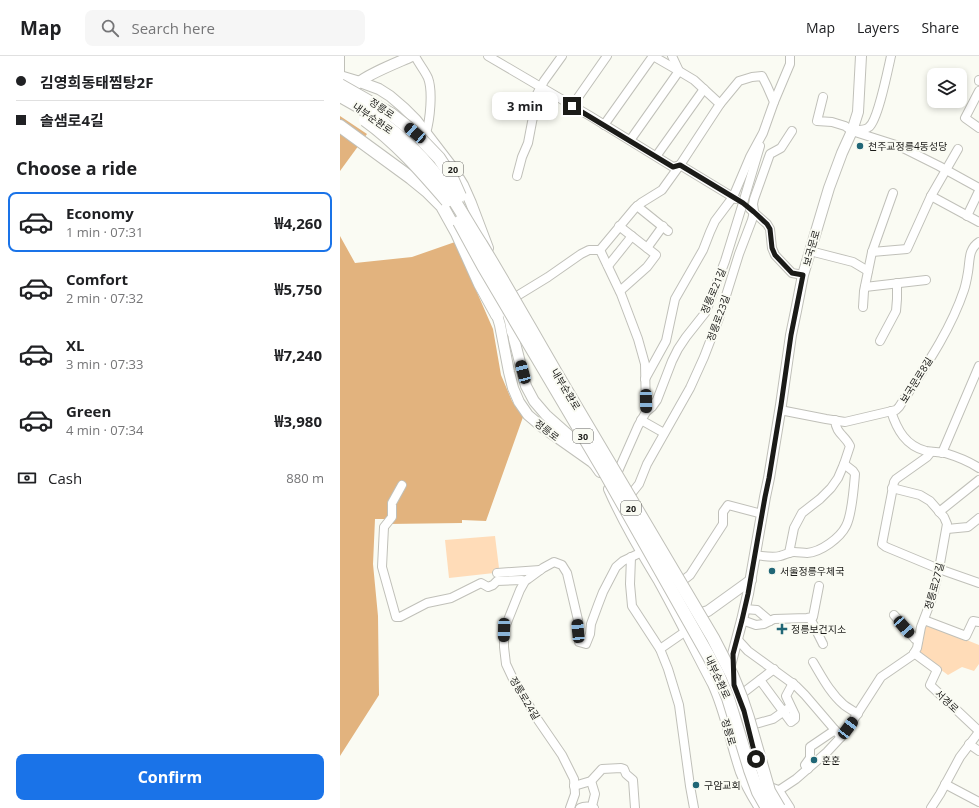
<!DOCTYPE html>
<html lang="en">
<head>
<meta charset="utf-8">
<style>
	body { margin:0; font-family:"Open Sans","Noto Sans KR",sans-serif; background:#f6f6f6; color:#202124; height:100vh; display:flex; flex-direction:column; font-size:15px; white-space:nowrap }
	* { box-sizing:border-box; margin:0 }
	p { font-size:13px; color:#757577 }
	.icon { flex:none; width:22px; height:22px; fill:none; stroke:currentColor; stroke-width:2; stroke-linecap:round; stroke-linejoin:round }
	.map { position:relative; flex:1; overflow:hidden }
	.sheet { display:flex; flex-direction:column; background:#fff; width:340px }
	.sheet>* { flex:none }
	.guide { display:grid; align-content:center; height:88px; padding:0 16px; background:#fff }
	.fabs { position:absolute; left:587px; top:12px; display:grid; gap:8px }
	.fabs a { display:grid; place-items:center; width:40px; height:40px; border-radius:8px; background:#fff; box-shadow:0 2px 6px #0003; font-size:20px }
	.end { position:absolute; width:18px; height:18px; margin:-9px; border:5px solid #1b1b18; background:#fff; box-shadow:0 0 0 2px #fff }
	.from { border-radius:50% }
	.bubble { position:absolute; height:28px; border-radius:8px; background:#fff; box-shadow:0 2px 6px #0003; font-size:13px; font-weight:700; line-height:28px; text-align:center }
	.car { position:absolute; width:12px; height:24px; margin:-12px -6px; border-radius:5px; box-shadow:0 0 3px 1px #0007; background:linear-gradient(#222 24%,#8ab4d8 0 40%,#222 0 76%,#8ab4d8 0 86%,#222 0) }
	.guide b { display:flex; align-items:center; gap:14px; height:38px; font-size:15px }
	.guide b+b { border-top:1px solid #e0e0e0 }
	.guide i { width:10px; height:10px; background:#202124 }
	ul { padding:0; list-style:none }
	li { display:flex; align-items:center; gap:12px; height:60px; margin:0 8px 6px; padding:0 8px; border:2px solid transparent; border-radius:8px }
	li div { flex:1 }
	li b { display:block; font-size:15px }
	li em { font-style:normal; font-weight:700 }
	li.active { border-color:#1a73e8 }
	li>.icon { width:36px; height:36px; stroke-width:1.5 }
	h2 { padding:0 16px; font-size:18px; line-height:48px }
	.pay { display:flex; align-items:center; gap:10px; height:44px; padding:0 16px; font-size:15px }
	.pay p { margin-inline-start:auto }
	.primary-button { display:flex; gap:8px; margin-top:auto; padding:8px 16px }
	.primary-button a { flex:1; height:46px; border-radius:8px; background:#1a73e8; color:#fff; font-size:16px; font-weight:700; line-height:46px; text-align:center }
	header { display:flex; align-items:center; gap:24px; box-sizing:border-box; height:56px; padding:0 20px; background:#fff; border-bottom:1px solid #e0e0e0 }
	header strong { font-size:19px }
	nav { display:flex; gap:22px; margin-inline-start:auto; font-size:14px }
	.search { width:280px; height:36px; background:#f6f6f6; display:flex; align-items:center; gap:10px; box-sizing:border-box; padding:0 14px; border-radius:8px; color:#757577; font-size:15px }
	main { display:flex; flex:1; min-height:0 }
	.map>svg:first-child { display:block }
</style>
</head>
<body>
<header>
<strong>Map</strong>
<div class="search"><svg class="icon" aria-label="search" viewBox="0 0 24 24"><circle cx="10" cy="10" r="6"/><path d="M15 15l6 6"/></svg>Search here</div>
<nav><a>Map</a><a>Layers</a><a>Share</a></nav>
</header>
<main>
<section class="sheet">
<div class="guide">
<b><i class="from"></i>김영희동태찜탕2F</b>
<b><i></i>솔샘로4길</b>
</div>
<h2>Choose a ride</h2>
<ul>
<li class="active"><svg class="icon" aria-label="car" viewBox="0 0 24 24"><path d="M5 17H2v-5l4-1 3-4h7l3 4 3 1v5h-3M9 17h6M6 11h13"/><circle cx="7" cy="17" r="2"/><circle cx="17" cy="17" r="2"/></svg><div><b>Economy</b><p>1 min · 07:31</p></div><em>₩4,260</em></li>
<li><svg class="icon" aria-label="car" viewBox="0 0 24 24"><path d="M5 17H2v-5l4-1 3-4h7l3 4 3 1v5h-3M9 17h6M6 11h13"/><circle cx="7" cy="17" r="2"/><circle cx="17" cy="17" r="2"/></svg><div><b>Comfort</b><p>2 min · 07:32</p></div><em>₩5,750</em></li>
<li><svg class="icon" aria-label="car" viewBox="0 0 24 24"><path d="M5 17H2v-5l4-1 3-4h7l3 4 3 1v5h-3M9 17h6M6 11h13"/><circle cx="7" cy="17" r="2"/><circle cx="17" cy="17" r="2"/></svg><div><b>XL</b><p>3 min · 07:33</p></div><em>₩7,240</em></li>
<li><svg class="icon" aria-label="car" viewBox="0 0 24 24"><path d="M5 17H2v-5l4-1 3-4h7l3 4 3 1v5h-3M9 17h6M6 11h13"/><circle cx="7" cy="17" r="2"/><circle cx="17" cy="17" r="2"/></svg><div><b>Green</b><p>4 min · 07:34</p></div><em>₩3,980</em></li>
</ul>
<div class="pay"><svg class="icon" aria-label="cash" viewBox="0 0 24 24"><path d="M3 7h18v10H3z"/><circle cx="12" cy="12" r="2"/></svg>Cash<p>880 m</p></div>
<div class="primary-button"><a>Confirm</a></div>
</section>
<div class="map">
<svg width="639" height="752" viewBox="0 0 639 752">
	<rect width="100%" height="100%" fill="#fafbf3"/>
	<!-- green -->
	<g fill="#ffdcb8">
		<path d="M 155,480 L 159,512 L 154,513 L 154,517 L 109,522 L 105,484 Z"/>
		<path d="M 585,567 L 639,589 L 639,608 L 634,615 L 622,611 L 608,619 L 577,596 Z"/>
	</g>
	<!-- forest -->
	<g fill="#e2b37e">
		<path d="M 0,60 L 27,78 L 0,115 Z"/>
		<path d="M 0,180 L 15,207 L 72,201 L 115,186 L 153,273 L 161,319 L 172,345 L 183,361 L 146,465 L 122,464 L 122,467 L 48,468 L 48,463 L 35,463 L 33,508 L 38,560 L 39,639 L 0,700 Z"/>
	</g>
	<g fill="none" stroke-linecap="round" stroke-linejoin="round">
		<defs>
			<g id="minor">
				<path d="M 0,0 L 0,20"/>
				<path d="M 75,0 C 79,8 85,15 88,22 C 93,35 90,64 86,77"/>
				<path d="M 148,0 L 250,60 L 333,111 L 340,109"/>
				<path d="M 313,0 L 339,15 L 354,24 L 380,48"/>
				<path d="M 639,24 L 639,25"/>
				<path d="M 639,35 L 625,62 L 639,72"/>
				<path d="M 483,41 L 477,65 L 492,66 L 505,70 L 512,75 L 559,90 L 599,110 L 639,132"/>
				<path d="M 434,46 L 450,8 L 450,0"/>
				<path d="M 232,50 L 267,0"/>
				<path d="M 264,69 L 313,0"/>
				<path d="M 515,74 C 519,74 526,74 529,71 C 538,64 548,13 551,0"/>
				<path d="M 291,83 L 339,15 L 332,0"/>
				<path d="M 317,99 L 364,33"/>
				<path d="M 340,109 L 396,143"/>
				<path d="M 177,120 L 182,101 L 188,87 L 192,66 L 196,48 L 197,38 L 204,25 L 222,0"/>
				<path d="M 591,140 L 639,166"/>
				<path d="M 297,150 L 328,175"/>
				<path d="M 410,153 L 427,168 L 430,173 L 432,192 L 435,199 L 452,217 L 463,219"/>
				<path d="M 627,160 L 639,135"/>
				<path d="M 279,170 L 316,199 L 307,211 L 280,235"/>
				<path d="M 307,192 L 323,170"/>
				<path d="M 260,194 L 295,152 L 301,147 L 322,134 L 340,109 L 380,48 L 399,25 L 412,21 L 422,20 L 427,30 L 434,46 L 423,77 L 410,101 L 393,141 L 375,165 L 370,176 L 363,194 L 335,243 L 326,285 L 305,323"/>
				<path d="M 260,194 L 281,238 L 298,283 L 305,308 L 306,356 L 298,370 L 279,413 L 274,422"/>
				<path d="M 470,195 L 513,206 L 528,215"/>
				<path d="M 532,196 L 567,193 L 591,140 L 618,93"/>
				<path d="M 268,210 L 292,180"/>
				<path d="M 525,231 L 586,224"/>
				<path d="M 172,243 L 208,221 L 241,198 L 249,194 L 260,194"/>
				<path d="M 523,251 L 524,235 L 532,196 L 553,137"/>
				<path d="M 540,285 L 556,255 L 557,243 L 557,227"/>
				<path d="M 440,354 L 486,363 L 505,366 L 556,354 L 559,351 C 583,314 610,276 624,234 C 626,228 627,222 628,216 C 630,205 628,193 639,186"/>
				<path d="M 551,355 C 557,374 566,390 586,395 C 593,396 599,396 605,397 C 615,400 630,406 639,412"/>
				<path d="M 306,356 L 312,351 L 317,344 L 332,305 L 338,293 L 346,281 L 365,257 L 368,250 L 385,205 L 403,147 L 420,90"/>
				<path d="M 301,364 L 324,377"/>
				<path d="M 591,396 L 587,401 L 556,423 L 554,426 L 542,488 L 546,491 L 599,513 L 639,527"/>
				<path d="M 602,397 L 639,310"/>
				<path d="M 62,429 L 52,447 L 52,461 L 44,471 L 42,511 L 56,561 L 60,561 L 87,547 L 111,542 L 141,527 L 148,531 L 153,529 L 157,525 L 182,524 L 185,525"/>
				<path d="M 287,443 L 299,428 L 307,408 L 350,332 L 364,301 L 379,262 L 399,198 L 412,164 L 414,155 L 413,148 L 414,143 L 430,98 L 441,92 L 452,75"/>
				<path d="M 599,456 L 639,424"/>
				<path d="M 607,473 L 628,471 L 639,462"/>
				<path d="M 449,497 L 454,472 L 462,457 L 480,443 L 491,432 L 498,422 L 504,408 L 510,390 C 505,379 496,378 495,364"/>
				<path d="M 415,499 C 423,500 432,502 440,500 C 445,499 449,496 454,496 C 459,496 463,497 467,497 C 481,496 500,482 506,470 C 512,459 514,430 515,418 L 513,415 L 504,408"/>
				<path d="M 291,501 L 290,528 L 292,550 L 320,593 L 328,613 L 339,649 L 350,730 L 354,752"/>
				<path d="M 157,517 L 200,514"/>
				<path d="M 337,529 L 350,519 L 383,468 L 383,456 L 388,449 L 422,458"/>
				<path d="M 405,553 L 417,554 L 430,565"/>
				<path d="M 554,559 L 575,583 L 578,585"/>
				<path d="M 470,562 L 483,588"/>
				<path d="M 402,564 L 416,569 L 424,568 L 434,563 L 467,562 L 473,561 L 479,530"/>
				<path d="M 584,564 L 626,580 L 633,565 L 639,566"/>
				<path d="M 397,583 L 408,595 L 456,630 L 465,639 L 501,681"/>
				<path d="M 320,593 L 346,575"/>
				<path d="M 574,597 L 597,614 L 590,629 L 639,675"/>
				<path d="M 473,606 C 482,621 490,637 504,649 C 508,652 513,655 518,658"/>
				<path d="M 420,624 L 451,666 L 455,663 L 455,659 L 446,640 L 453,627"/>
				<path d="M 399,640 L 434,613"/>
				<path d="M 408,670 L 433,663 L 447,653"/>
				<path d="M 629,688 L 639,695"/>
				<path d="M 468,713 L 465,709 L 470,702 L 470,691 L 495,674"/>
				<path d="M 251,725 L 255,738 L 252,750"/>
				<path d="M 605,728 L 639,746"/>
				<path d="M 234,730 L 251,725 L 262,713 L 281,712 L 284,713 L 286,718 L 293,724 L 295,752"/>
				<path d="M 438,735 L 456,723 L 487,696 L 501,681 L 514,663 L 541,621 L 573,599 L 577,592 L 581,571 L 592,542 L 599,513 L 607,468 L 604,461 L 590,445 L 580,439 L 552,432"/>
				<path d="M 230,752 L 235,738 L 234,723 L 222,699 L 198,664 L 174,625 L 166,608 L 164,591 L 164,574 L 180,534 L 185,525 L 188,523 L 203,512 L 214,506 L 222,509 L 227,517 L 238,564 L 239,586 L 246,588 L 250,578 L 251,568 L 258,549 L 263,536 L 276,511 L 283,505 L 302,496"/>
				<path d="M 240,752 C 244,750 250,750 254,752"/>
				<path d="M 591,752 L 600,738 L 620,701 L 639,676"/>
			</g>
			<g id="major">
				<path d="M 0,20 L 20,26 L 39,33 L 50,40 L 64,52 L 76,64 L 112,111 L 123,129 L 131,147 L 148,192"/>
				<path d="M 17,28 C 25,19 59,6 72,0"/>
				<path d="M 157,253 L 157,259 L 160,269 L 169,316 L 173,332 L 179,346 L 188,359 L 201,370 L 252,406 L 255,409 L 260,416"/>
				<path d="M 173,270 L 173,276 L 174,283 L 186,330 L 194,345 L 206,359 L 232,382 L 252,399"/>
				<path d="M 269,433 C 283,465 301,495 319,525 C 338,559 355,594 373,628 C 386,656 391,687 401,716 C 406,729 413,741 420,752"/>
				<path d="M 355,559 L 368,555 L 411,524"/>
				<path d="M 388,617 L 402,564 L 408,538 L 425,441 L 429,422 L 441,349 L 451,279 L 456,255 L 463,219 L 489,132 L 502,97 L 512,75 L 518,56 L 521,0"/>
				<path d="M 424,729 L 424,730 L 438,735 L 449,752"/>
			</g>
			<g id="highway">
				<path d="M 0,70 L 71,122 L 87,135 L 102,150 L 117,177 L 140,228 L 157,259"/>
				<path d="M 168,255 L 171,265 L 173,276"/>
			</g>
		</defs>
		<!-- minor casing -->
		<use href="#minor" stroke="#c0c0b9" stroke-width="10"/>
		<!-- major casing -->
		<use href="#major" stroke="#c0c0b9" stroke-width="12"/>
		<!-- highway casing -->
		<use href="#highway" stroke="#c0c0b9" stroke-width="14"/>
		<!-- minor -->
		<use href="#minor" stroke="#fff" stroke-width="8"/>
		<!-- major -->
		<use href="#major" stroke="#fff" stroke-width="10"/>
		<!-- highway -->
		<use href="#highway" stroke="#fff" stroke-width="12"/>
		<defs>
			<g id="highway-bridge">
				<path d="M 0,29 L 51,58 L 75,77 L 99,102 L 112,122 L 120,140"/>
				<path d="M 0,40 C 39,60 78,92 103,128 C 117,147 128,168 141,188 C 166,229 190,272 215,315 C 267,404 320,493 373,582 L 392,619 L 401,641 L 408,662 L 429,735 L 439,752"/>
				<path d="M 25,64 C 56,86 82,116 107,145"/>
				<path d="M 119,166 L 143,210 L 264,415 L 368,599 L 378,618 L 388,642 L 410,714 L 418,736 L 427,752"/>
			</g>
		</defs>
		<!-- highway-bridge casing -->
		<use href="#highway-bridge" stroke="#c0c0b9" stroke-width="14" stroke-linecap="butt"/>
		<!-- highway-bridge -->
		<use href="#highway-bridge" stroke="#fff" stroke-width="12"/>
	</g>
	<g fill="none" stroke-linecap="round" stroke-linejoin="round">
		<!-- route -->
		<path stroke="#1b1b18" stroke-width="5" d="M 232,50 L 333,111 L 340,109 L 403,147 L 414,156 L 427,168 L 430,173 L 432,192 L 435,199 L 452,217 L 463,219 L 451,279 L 441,349 L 429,422 L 425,441 L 408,538 L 402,564 L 393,598 L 394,629 L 404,655 L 416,703"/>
	</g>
	<!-- markers -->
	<g fill="#206676" stroke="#fafbf3" stroke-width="1.5">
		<circle cx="520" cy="90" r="4"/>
		<circle cx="432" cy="515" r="4"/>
		<path d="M440 567h4v4h4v4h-4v4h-4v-4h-4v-4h4z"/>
		<circle cx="474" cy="704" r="4"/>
		<circle cx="356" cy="729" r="4"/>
	</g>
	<g text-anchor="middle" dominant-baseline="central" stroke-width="4" stroke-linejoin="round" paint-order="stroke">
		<!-- shield labels -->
		<g fill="#fafbf3" stroke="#5e5e5a" stroke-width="1">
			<rect x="103" y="106" width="20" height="14" rx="3"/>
			<rect x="233" y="373" width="20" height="14" rx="3"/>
			<rect x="281" y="445" width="20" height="14" rx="3"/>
		</g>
		<g font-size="9" font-weight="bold" fill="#1b1b18">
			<text x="113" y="113">20</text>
			<text x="243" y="380">30</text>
			<text x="291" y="452">20</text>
		</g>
		<!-- street labels -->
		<g font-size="10" fill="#1b1b18" stroke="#fafbf3">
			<text transform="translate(42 52) rotate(34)">정릉로</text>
			<text transform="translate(33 62) rotate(35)">내부순환로</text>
			<text transform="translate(471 192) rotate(-74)">보국문로</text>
			<text transform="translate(373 235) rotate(-67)">정릉로21길</text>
			<text transform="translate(378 262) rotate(-70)">정릉로23길</text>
			<text transform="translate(576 324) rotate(-58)">보국문로8길</text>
			<text transform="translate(226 333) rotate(59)">내부순환로</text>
			<text transform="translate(207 374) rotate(38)">정릉로</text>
			<text transform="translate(594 530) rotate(-75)">정릉로27길</text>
			<text transform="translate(378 621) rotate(65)">내부순환로</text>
			<text transform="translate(185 642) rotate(59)">정릉로24길</text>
			<text transform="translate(607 645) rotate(43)">서경로</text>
			<text transform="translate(389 676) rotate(74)">정릉로</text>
		</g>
		<!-- poi labels -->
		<g font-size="10" fill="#1b1b18" stroke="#fafbf3" text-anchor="start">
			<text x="528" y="90">천주교정릉4동성당</text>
			<text x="440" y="515">서울정릉우체국</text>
			<text x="451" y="573">정릉보건지소</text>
			<text x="482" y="704">훈훈</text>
			<text x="364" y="729">구암교회</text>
		</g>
	</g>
</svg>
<div class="fabs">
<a><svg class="icon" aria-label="layers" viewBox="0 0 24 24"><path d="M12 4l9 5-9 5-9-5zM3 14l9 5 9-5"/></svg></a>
</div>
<i class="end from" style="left:416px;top:703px"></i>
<i class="end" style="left:232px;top:50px"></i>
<div class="bubble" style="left:152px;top:36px;width:66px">3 min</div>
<i class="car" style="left:75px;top:77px;rotate:311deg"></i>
<i class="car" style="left:183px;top:316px;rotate:345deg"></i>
<i class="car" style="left:306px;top:345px;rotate:179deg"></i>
<i class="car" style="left:564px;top:571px;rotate:139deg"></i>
<i class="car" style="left:164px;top:574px;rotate:181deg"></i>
<i class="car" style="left:238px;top:575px;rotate:355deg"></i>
<i class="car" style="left:508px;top:672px;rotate:37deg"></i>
</div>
</main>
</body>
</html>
